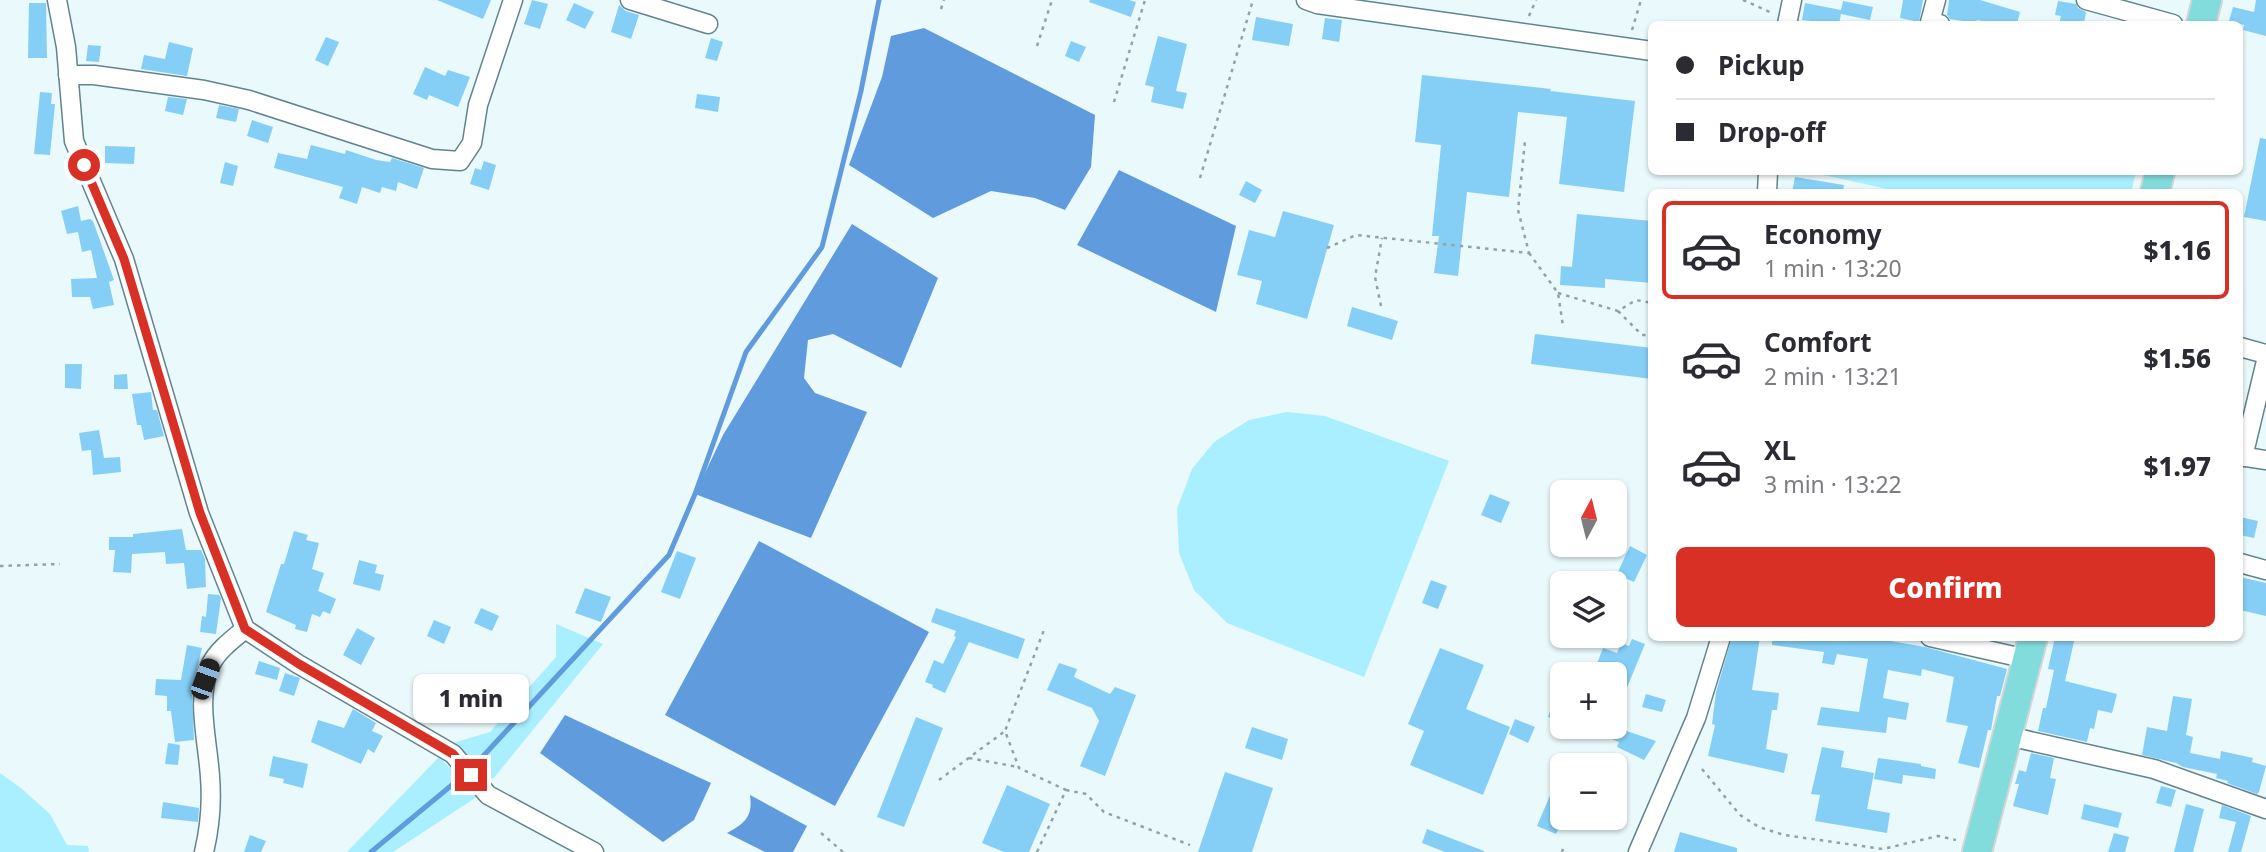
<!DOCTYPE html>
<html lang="en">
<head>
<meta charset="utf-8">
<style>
	body { margin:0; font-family:"Noto Sans",sans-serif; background:#f2f2f3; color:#2b2b33; height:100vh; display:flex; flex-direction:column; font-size:26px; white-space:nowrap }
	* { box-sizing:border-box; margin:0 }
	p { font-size:23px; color:#7c7c81 }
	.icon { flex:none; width:38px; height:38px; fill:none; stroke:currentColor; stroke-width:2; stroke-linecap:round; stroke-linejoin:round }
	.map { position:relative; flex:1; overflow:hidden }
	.details { position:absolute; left:1648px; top:189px; width:595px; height:452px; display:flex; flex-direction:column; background:#fff; border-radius:10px; box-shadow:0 2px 5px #0004 }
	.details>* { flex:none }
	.top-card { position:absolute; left:1648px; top:21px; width:595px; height:154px; border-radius:10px; box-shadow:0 2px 5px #0004; display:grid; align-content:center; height:154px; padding:0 28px; background:#fff }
	.needle { width:46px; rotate:7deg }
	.controls { position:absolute; left:1550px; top:480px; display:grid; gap:14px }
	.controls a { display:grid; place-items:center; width:77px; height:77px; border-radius:10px; background:#fff; box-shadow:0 2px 5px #0004; font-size:35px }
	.end { position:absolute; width:32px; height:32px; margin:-16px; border:9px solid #d93025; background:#fff; box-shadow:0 0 0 4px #fff }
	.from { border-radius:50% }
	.bubble { position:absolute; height:49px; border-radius:10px; background:#fff; box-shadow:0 2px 5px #0004; font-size:23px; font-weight:800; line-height:49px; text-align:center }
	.car { position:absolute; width:21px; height:42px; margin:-21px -10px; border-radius:9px; box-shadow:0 0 5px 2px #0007; background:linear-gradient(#222 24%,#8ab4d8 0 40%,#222 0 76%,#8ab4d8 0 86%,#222 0) }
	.top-card b { display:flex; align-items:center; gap:24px; height:66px; font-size:26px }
	.top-card b+b { border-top:2px solid #e1e1e2 }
	.top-card i { width:18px; height:18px; background:#2b2b33 }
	ul { padding:12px 0 0; list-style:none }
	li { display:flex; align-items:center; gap:21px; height:98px; margin:0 14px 10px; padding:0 14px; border:4px solid transparent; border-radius:10px }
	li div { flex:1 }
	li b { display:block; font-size:26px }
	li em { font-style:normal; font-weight:800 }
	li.current { border-color:#d93025 }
	li>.icon { width:63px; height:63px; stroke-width:1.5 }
	.primary-button { display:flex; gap:14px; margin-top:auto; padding:14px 28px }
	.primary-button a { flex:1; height:80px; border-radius:10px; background:#d93025; color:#fff; font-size:28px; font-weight:800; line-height:80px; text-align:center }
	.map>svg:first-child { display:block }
</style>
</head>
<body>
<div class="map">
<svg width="2266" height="852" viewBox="0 0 2266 852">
	<rect width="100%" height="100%" fill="#eaf9fc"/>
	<!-- green -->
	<g fill="#aaefff">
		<path d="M 1810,172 L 2136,172 L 2131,192 L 1901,192 Z"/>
		<path d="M 1287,412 L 1325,416 L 1449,461 L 1364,677 L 1227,623 L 1194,590 L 1179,553 L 1177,509 L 1192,469 L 1214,442 L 1249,420 Z"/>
		<path d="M 556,624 L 603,644 L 493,779 L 453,743 L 490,732 L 556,657 Z"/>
		<path d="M 439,757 L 478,796 L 393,852 L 347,852 Z"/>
		<path d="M 0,773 L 22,789 L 50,814 L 67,845 L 88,846 L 89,852 L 0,852 Z"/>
	</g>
	<!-- water -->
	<g fill="#609bdd">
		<path d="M 924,28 L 1095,115 L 1091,167 L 1065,210 L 1035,198 L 991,191 L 933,218 L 849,165 L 882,77 L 891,36 Z"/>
		<path d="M 1119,170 L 1236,226 L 1216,312 L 1077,245 Z"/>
		<path d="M 852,224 L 938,278 L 901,368 L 833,334 L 808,340 L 804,378 L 815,393 L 867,412 L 811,538 L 695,494 L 723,435 Z"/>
		<path d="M 759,541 L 929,632 L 835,806 L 665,715 Z"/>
		<path d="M 565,715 L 711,783 L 694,820 L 663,842 L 540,753 Z"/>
		<path d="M 750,795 L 807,826 L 793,852 L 765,852 L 727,833 C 745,823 753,817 750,795 Z"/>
	</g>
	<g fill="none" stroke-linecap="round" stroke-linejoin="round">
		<!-- stream -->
		<g stroke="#609bdd" stroke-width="5">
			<path d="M 474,766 L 669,555 L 695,494 L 746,352 L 822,247 L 861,91 L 879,0"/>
			<path d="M 371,852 L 464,775"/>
		</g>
	</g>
	<!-- building -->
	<g fill="#85cff7">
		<path d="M 437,0 L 491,0 L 483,19 Z"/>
		<path d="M 532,0 L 548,4 L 540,29 L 524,24 Z"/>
		<path d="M 1090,0 L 1129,0 L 1136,2 L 1131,17 L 1089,2 Z"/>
		<path d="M 1903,0 L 1923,0 L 1919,22 L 1900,18 Z"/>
		<path d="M 1949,0 L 1980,0 L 2020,12 L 2017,24 L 1997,24 L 1977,20 L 1976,23 L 1950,19 L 1947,15 Z"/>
		<path d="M 2256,0 L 2266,0 L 2266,36 L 2243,30 L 2244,25 L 2229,21 L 2233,7 L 2254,12 Z"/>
		<path d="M 1843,1 L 1873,7 L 1870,20 L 1841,14 L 1839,24 L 1802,20 L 1805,3 L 1841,10 Z"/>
		<path d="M 2058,1 L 2076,4 L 2078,8 L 2086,12 L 2084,24 L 2059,24 L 2061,16 L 2055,15 Z"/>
		<path d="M 29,3 L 46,3 L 47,58 L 28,58 Z"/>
		<path d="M 574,3 L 594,12 L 585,29 L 566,20 Z"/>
		<path d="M 619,5 L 626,11 L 639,15 L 631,39 L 611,32 Z"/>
		<path d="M 1256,17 L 1293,24 L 1289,46 L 1252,40 Z"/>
		<path d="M 1325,18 L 1342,20 L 1339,42 L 1322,39 Z"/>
		<path d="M 1158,36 L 1187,44 L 1176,91 L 1187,93 L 1183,109 L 1151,102 L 1154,87 L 1145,85 Z"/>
		<path d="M 326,37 L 339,42 L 328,66 L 315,60 Z"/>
		<path d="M 711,38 L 723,42 L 717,61 L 705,58 Z"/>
		<path d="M 1071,41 L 1086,47 L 1079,62 L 1065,56 Z"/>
		<path d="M 169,42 L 193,48 L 187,76 L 141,69 L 144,55 L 165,59 Z"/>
		<path d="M 88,45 L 101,46 L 99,62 L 86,61 Z"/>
		<path d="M 425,67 L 445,76 L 448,70 L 470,77 L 458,107 L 429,95 L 427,100 L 413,94 Z"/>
		<path d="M 1422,75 L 1551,89 L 1550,91 L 1635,101 L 1624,192 L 1559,184 L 1567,117 L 1518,112 L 1509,197 L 1467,192 L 1458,276 L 1434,273 L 1439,236 L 1432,236 L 1441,145 L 1415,142 Z"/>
		<path d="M 40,92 L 52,93 L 51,104 L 55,104 L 50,155 L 34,154 Z"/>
		<path d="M 697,94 L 720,97 L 718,112 L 695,108 Z"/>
		<path d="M 168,97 L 187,99 L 183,115 L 165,111 Z"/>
		<path d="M 219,105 L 239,109 L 236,122 L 216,118 Z"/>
		<path d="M 252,120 L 273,127 L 268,143 L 247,136 Z"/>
		<path d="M 2260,138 L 2266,139 L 2266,221 L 2244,217 Z"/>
		<path d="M 311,145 L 345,154 L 346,150 L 376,160 L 390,162 L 392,158 L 424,168 L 417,189 L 398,182 L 396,191 L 382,187 L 380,193 L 362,187 L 357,204 L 339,198 L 343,187 L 274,168 L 278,153 L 307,159 Z"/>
		<path d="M 105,146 L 135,147 L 134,164 L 105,163 Z"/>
		<path d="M 484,161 L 496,165 L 489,190 L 470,184 L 475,168 L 481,170 Z"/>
		<path d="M 225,162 L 238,166 L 233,186 L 220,183 Z"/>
		<path d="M 1795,177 L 1844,185 L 1843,192 L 1792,192 Z"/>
		<path d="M 1246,181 L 1262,190 L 1255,203 L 1239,195 Z"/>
		<path d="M 78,206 L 81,221 L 90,219 L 93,221 L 114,280 L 109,282 L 114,305 L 93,309 L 90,297 L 72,297 L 71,279 L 97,278 L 91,250 L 82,252 L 78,232 L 67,234 L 61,211 Z"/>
		<path d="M 1283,211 L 1334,225 L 1307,319 L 1256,304 L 1262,281 L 1237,275 L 1249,230 L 1275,237 Z"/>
		<path d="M 1577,214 L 1652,221 L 1652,283 L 1605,279 L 1605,288 L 1560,285 L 1561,266 L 1572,267 Z"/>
		<path d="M 1352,307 L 1398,321 L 1392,340 L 1347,326 Z"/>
		<path d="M 1535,334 L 1652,348 L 1652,379 L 1531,364 Z"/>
		<path d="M 65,364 L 82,364 L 81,389 L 65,388 Z"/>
		<path d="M 127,374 L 128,389 L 114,389 L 114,375 Z"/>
		<path d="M 151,392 L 153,410 L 157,410 L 164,436 L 144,440 L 141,425 L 137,425 L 132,394 Z"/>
		<path d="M 99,430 L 104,458 L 120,457 L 121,472 L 93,475 L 91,450 L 82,451 L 79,433 Z"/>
		<path d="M 1490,494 L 1510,502 L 1501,523 L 1481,515 Z"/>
		<path d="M 2240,517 L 2258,521 L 2254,538 L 2240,535 Z"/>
		<path d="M 182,529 L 186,550 L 201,550 L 205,559 L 206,587 L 187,589 L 184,563 L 166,564 L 165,552 L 132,554 L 131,573 L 113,572 L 115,550 L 109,550 L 109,537 L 133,537 L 133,534 Z"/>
		<path d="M 294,531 L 308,535 L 306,540 L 319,543 L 312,569 L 324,573 L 318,591 L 336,599 L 330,614 L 323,611 L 320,617 L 312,614 L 307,632 L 295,629 L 296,625 L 266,612 L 281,564 L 284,564 Z"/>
		<path d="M 1630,546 L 1647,555 L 1634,582 L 1617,574 Z"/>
		<path d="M 677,551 L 696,558 L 680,599 L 661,592 Z"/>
		<path d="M 359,560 L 377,565 L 375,573 L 384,575 L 380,591 L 353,584 Z"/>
		<path d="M 2240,577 L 2266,583 L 2266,616 L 2240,610 Z"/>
		<path d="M 1431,580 L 1447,586 L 1438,609 L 1422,603 Z"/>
		<path d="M 585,588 L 611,597 L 601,622 L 575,613 Z"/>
		<path d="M 208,594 L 219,595 L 221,598 L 216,634 L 200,632 L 202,616 L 206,617 Z"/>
		<path d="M 481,608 L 499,616 L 492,631 L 474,623 Z"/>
		<path d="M 936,608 L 1025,639 L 1018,659 L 969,642 L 945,693 L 932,687 L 933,685 L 925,682 L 934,660 L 943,664 L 956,637 L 954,636 L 956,631 L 931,622 Z"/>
		<path d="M 434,620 L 451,627 L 444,644 L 427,636 Z"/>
		<path d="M 357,628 L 375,638 L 361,665 L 343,655 Z"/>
		<path d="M 1732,637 L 1760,637 L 1752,690 L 1779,693 L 1777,710 L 1772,710 L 1766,749 L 1788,754 L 1784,773 L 1708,756 L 1715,725 L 1712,724 L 1716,692 Z"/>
		<path d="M 1772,637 L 1868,637 L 1925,647 L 2007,669 L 2000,696 L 1997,696 L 1991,730 L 1988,730 L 1979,768 L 1958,763 L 1968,726 L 1946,722 L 1954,677 L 1922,669 L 1921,676 L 1888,670 L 1883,698 L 1909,703 L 1906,720 L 1888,717 L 1886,733 L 1817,725 L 1821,707 L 1859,712 L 1868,659 L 1837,654 L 1834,665 L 1822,663 L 1824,652 L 1772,645 Z"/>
		<path d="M 2055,637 L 2075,637 L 2065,681 L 2117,694 L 2112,713 L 2098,710 L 2094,729 L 2090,728 L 2087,742 L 2038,731 L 2043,708 L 2046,708 L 2054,670 L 2048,669 Z"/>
		<path d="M 1632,639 L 1645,644 L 1626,690 L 1615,685 L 1615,674 L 1593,674 L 1603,648 L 1617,653 L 1621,643 L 1629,646 Z"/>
		<path d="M 187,645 L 202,648 L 192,690 L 194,740 L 175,742 L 171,711 L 167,711 L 167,696 L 155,695 L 156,679 L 181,680 Z"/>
		<path d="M 1440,648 L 1484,665 L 1466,709 L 1510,727 L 1483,795 L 1410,765 L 1424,731 L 1408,724 Z"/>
		<path d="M 259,661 L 280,668 L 277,680 L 255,674 Z"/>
		<path d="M 1059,663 L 1077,669 L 1074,677 L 1110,694 L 1115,687 L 1136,695 L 1105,776 L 1080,766 L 1099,721 L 1092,708 L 1047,690 Z"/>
		<path d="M 285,673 L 300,678 L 294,696 L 279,691 Z"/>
		<path d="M 1562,680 L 1563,680 L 1563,722 L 1548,717 Z"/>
		<path d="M 1646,694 L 1666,700 L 1662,712 L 1642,707 Z"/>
		<path d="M 2173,696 L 2192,699 L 2186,735 L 2193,737 L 2190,753 L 2220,759 L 2221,751 L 2253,758 L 2252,762 L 2266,766 L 2259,792 L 2257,794 L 2227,783 L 2228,781 L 2216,778 L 2217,774 L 2183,767 L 2176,763 L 2142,755 L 2147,727 L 2167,731 Z"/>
		<path d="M 353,709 L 376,723 L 372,731 L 383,736 L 374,753 L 368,749 L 361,764 L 311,742 L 318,720 L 344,728 Z"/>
		<path d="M 916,717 L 943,728 L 904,827 L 877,817 Z"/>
		<path d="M 1515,719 L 1535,727 L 1528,743 L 1509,734 Z"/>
		<path d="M 1581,726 L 1612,726 L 1656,741 L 1644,760 L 1617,747 L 1619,742 Z"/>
		<path d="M 1252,727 L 1288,739 L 1282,760 L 1245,748 Z"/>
		<path d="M 168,743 L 180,745 L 178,765 L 165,764 Z"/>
		<path d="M 1822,747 L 1844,751 L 1841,767 L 1874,773 L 1867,809 L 1890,813 L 1887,833 L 1815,821 L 1820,795 L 1811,794 Z"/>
		<path d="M 2031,753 L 2054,758 L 2050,778 L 2056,779 L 2048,815 L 2013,806 L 2019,784 L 2015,784 L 2019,770 L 2026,772 Z"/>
		<path d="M 273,756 L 308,764 L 303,788 L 283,783 L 284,779 L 269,776 Z"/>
		<path d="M 1878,758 L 1921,764 L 1921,766 L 1936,769 L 1935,779 L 1903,775 L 1902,784 L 1874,779 Z"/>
		<path d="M 1563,765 L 1563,819 L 1556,834 L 1537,826 Z"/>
		<path d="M 1225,772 L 1273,788 L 1252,852 L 1198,852 Z"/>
		<path d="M 1007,785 L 1050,804 L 1029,852 L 1004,852 L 982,843 Z"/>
		<path d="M 2161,786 L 2176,790 L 2171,807 L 2156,803 Z"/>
		<path d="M 163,802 L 199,808 L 198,822 L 161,818 Z"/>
		<path d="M 2084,804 L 2122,813 L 2118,828 L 2081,819 Z"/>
		<path d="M 2186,804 L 2204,809 L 2193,852 L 2174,852 Z"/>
		<path d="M 2222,805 L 2251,816 L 2241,852 L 2228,852 L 2236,822 L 2219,818 Z"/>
		<path d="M 1427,829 L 1484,851 L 1484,852 L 1445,852 L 1422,843 Z"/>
		<path d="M 1680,832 L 1737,848 L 1737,852 L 1674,852 Z"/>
		<path d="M 2114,833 L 2129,837 L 2125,852 L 2108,852 Z"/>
		<path d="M 250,835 L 266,841 L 261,852 L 244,852 Z"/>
	</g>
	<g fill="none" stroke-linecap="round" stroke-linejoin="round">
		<defs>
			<g id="street">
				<path d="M 57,0 L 66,47 L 74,141 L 124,259 L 199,513 L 245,629 L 298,664 L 453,754 L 488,795 L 594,852"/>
				<path d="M 630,0 L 708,24"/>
				<path d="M 1306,0 L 1317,4 L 1652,51"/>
				<path d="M 1936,0 L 1930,22 L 1940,24"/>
				<path d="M 2086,0 L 2173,24"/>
				<path d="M 1787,24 L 1792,0"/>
				<path d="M 68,75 L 94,75 L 204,90 L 249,100 L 432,159 L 460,161 L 472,143 L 478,105 L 513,0"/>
				<path d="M 1767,192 L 1768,172"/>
				<path d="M 2240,347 L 2266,354"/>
				<path d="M 2240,456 L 2266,460"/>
				<path d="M 2243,457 L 2266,361"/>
				<path d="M 2240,563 L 2266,570"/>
				<path d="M 1930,637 L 2027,659"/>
				<path d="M 2008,736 L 2154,769 L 2266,809"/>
				<path d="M 204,852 C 210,827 212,802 210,777 C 208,742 195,696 211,664 C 218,650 233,639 245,629"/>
				<path d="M 1638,852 L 1696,718 L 1721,637"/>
			</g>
			<g id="primary">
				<path d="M 2201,24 L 2207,0"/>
				<path d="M 2155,192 L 2160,172"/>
				<path d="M 1977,852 L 2033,637"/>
			</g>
		</defs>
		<!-- street casing -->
		<use href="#street" stroke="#62848d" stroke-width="21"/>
		<!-- primary casing -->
		<use href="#primary" stroke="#d3d5d6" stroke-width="32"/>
		<!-- path -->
		<g stroke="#94a2a5" stroke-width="2.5" stroke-dasharray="3.5 5" stroke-linecap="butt">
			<path d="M 1743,0 L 1772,13"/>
			<path d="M 941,9 L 944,0"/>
			<path d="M 1529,16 L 1536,0"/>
			<path d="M 1632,30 L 1641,0"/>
			<path d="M 1037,46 L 1052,0"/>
			<path d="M 1114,102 L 1145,0"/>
			<path d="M 1200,178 L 1253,0"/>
			<path d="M 1327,248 L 1356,235 L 1529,253 L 1518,210 L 1525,141"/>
			<path d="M 1529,253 L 1558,293 L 1563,326"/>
			<path d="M 1558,293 L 1618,311 L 1636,300 L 1652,303"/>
			<path d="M 1381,306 L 1375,277 L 1382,238"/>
			<path d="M 1618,311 L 1642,335 L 1652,335"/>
			<path d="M 0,566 L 60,564"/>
			<path d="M 969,758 L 1018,767"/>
			<path d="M 1702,769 L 1740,815 L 1759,827 L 1784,835 L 1883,849 L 1938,836 L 1956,840"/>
			<path d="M 939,780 L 1005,731"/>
			<path d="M 1066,790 L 1086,794 L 1104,812 L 1190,845"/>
			<path d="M 821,833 L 843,852"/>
			<path d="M 1037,852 L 1066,790 L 1019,768 L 1005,731 L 1044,630"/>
			<path d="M 1562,852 L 1563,849"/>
		</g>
		<!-- street -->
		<use href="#street" stroke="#fff" stroke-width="18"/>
		<!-- primary -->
		<use href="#primary" stroke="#83dcdc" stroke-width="28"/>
	</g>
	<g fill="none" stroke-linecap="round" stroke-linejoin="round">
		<!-- route -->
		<path stroke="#d93025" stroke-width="9" d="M 84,165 L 124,259 L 200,513 L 245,629 L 299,664 L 453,754 L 471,775"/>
	</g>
</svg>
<div class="controls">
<a><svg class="needle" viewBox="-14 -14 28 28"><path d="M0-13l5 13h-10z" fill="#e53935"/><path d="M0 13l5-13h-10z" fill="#7c7c81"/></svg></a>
<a><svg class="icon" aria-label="layers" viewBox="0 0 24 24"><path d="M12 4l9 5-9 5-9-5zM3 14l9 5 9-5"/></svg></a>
<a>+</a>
<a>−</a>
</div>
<i class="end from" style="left:84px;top:165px"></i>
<i class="end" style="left:471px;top:775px"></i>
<div class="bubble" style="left:413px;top:674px;width:116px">1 min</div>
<i class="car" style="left:205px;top:679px;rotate:20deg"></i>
<div class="top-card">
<b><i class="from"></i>Pickup</b>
<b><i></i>Drop-off</b>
</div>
<section class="details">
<ul>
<li class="current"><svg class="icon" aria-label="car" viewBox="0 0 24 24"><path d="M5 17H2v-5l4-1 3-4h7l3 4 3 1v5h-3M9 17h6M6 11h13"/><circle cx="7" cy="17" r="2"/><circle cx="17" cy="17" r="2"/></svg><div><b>Economy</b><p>1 min · 13:20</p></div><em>$1.16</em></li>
<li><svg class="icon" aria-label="car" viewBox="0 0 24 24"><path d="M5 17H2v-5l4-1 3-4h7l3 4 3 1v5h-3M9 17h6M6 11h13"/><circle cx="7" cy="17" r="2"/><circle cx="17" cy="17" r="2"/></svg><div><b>Comfort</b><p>2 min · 13:21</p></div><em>$1.56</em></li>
<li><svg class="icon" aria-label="car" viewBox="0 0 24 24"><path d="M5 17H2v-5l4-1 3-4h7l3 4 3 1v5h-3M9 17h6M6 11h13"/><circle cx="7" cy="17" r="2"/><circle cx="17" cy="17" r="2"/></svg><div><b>XL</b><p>3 min · 13:22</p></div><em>$1.97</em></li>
</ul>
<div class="primary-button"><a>Confirm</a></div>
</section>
</div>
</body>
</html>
